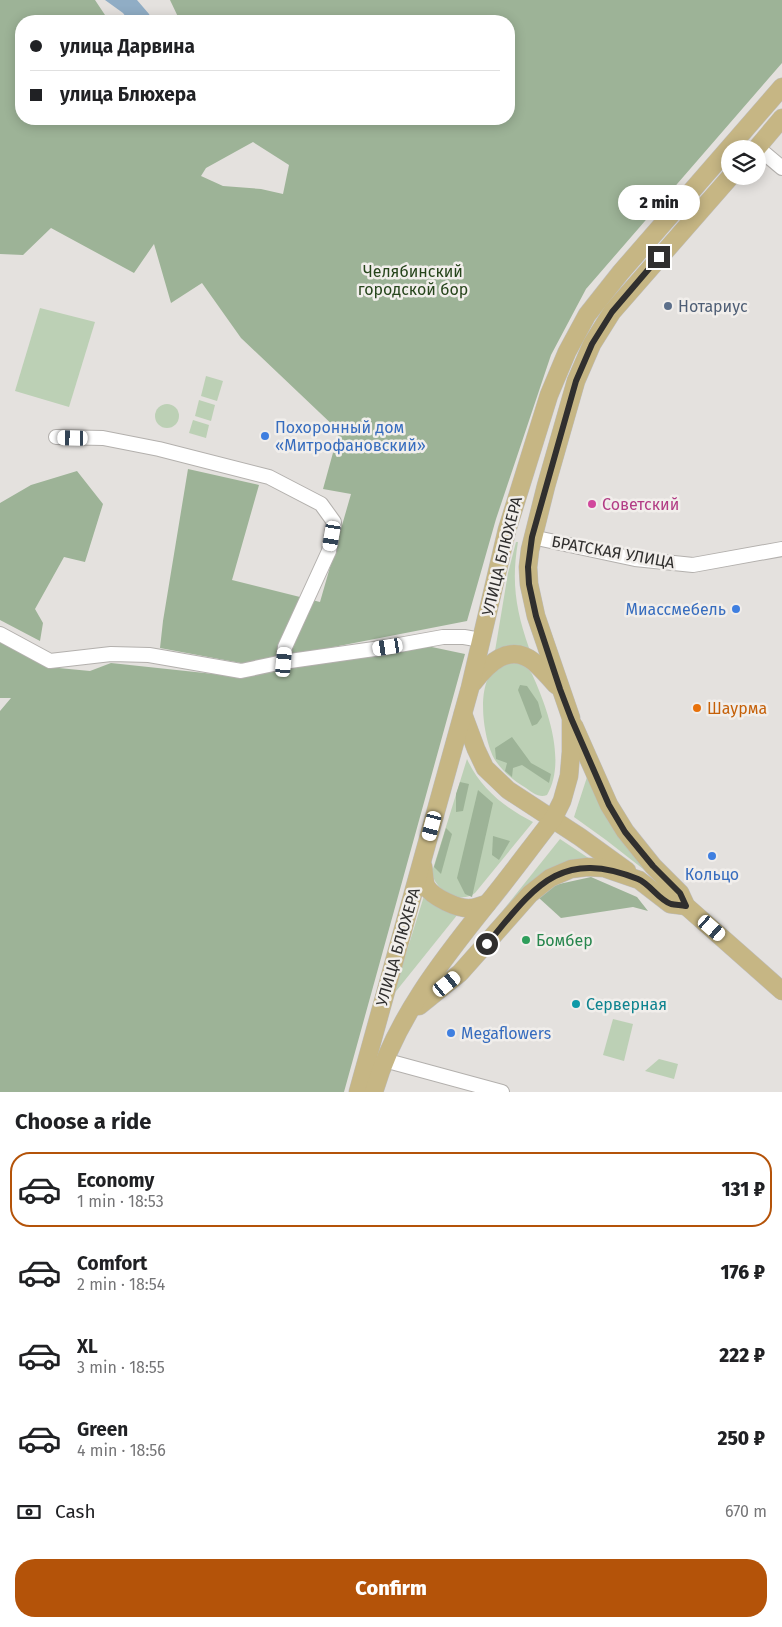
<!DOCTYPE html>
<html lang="en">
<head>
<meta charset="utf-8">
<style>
	body { margin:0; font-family:"Fira Sans",sans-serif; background:#f6f6f6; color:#202124; height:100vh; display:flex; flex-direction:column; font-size:19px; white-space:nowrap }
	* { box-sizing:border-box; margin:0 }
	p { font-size:16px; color:#757577 }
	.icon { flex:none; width:28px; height:28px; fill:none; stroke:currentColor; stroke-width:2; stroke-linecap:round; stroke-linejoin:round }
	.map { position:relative; height:1092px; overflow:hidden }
	.panel { display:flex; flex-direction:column; background:#fff; flex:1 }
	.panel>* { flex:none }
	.banner { position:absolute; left:15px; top:15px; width:500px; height:110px; border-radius:20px; box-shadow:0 2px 12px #0003; display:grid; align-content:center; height:110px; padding:0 15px; background:#fff }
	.buttons { position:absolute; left:721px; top:140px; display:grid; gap:10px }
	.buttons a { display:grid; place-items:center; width:45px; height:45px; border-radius:50%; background:#fff; box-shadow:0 2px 12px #0003; font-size:25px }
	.end { position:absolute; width:22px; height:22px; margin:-11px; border:6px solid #302f2e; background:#fff; box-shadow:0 0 0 2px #fff }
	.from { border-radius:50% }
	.bubble { position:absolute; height:35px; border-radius:18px; background:#fff; box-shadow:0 2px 12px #0003; font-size:16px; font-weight:800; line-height:35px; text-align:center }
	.car { position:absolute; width:15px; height:30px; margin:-15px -8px; border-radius:6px; box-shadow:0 0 4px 1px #0007; background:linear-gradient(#fff 24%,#345 0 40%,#fff 0 76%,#345 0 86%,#fff 0) }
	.banner b { display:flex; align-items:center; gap:18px; height:48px; font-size:19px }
	.banner b+b { border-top:1px solid #e0e0e0 }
	.banner i { width:12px; height:12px; background:#202124 }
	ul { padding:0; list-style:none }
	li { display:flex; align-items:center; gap:15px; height:75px; margin:0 10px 8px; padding:0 5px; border:2px solid transparent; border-radius:20px }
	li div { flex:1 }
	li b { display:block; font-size:19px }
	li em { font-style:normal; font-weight:800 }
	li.current { border-color:#b45309 }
	li>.icon { width:45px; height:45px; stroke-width:1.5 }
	h2 { padding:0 15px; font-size:22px; line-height:60px }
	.pay { display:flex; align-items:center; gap:12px; height:55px; padding:0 15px; font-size:19px }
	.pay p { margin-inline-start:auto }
	.action { display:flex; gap:10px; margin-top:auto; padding:10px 15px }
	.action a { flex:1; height:58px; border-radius:20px; background:#b45309; color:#fff; font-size:20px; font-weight:800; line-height:58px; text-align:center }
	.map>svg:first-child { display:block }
</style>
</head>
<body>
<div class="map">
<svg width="782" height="1092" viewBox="0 0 782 1092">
	<rect width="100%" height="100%" fill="#e4e1de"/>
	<!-- green -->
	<g fill="#bcd0b5">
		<path d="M 40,308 L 95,322 L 69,407 L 15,391 Z"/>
		<path d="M 206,376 L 223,381 L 217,401 L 201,396 Z"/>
		<path d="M 199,400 L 215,405 L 211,421 L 195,416 Z"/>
		<circle cx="167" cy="416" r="12"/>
		<path d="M 193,420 L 209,425 L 206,438 L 189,433 Z"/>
		<path d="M 516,542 L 518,542 C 511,582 516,611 529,648 L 513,648 L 495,651 L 508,573 Z"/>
		<path d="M 510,663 C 520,663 527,666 532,674 C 547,707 567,761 547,795 C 539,798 533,793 526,788 C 514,781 503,772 495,760 C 483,740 474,679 499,666 C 502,665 507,664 510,663 Z"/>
		<path d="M 467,759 C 480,788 505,808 533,822 L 475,893 C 460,905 434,890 432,872 Z"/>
		<path d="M 588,774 L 608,821 L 628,849 L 647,872 L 606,840 L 574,817 Z"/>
		<path d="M 560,839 L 590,859 L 492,924 Z"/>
		<path d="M 424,896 L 458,914 L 393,995 Z"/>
		<path d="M 613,1019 L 633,1024 L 624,1061 L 603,1055 Z"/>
		<path d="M 659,1059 L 678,1064 L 674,1079 L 645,1071 Z"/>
	</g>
	<!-- forest -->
	<g fill="#9db397" fill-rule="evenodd">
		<path d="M 0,0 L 95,0 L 109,21 L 21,21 L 21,119 L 184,119 L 185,121 L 205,119 L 509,119 L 509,21 L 180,21 L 170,0 L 782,0 L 782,63 L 586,289 L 551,355 L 496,519 L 467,621 L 246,664 L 160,648 L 163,621 L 188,469 L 259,485 L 232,580 L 320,602 L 351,494 L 323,489 L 339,431 L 241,338 L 202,283 L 171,303 L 154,244 L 134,273 L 51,228 L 23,255 L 0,254 ZM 253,142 L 289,165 L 283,194 L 261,189 L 223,186 L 201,176 L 206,168 Z"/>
		<path d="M 77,471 L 103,504 L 85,562 L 64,557 L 35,609 L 43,623 L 40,641 L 0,620 L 0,503 L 31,485 Z"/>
		<path d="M 0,639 L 48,667 L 90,671 L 111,663 L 242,677 L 394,648 L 427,646 L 465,654 L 344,1092 L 0,1092 L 0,711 L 11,698 L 0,698 Z"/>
		<path d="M 520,685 L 527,686 L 538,702 L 542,717 L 537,724 L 532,726 L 518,690 Z"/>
		<path d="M 512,737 L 531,763 L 551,774 L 549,783 L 522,765 L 513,768 L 512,777 L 505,771 L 507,763 L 496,759 L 495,748 Z"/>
		<path d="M 460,782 L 469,784 L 463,811 L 456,812 L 456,794 Z"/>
		<path d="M 478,790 L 493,803 L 472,897 L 465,894 L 457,878 Z"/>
		<path d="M 446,828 L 452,834 L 441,874 L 434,867 Z"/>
		<path d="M 493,836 L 510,841 L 499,860 L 492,855 Z"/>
		<path d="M 591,877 L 637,897 L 648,911 L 633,907 L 561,918 L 539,898 L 550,886 Z"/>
	</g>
	<!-- water -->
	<path fill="#90adc5" d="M 105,0 L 137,0 L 149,14 L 152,21 L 129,21 L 123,13 Z"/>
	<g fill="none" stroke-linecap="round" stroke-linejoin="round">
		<defs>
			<g id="minor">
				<path d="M 757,147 L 782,168"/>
				<path d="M 56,437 L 103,438 L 159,449 L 269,477 L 321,504 L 334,522 L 329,551 L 285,647 L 283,662"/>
				<path d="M 532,537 L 635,559 L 693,565 L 782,549"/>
				<path d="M 0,634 L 50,661 L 111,654 L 149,655 L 241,671 L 283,662 L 388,647 L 443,637 L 464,637 L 481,640"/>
				<path d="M 384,1060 L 502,1092"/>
			</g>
			<g id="major">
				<path d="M 756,149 L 782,118"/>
				<path d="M 473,683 C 488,664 509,642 534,662 C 542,669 549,677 556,685"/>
				<path d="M 463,714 L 476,749 L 485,768 L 508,790 L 580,837 L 627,871"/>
				<path d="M 574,726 L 609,805 L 625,831 L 653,866 L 680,893 L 686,906 L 782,991"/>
				<path d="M 423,866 C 424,872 424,881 426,886 C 432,897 459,910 472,908 C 477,907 482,905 487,904"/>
				<path d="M 419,1006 L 460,973 L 530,894 L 550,878 L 571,869 L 587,867 L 604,868 L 639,880 L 670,904 L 686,906"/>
				<path d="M 358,1092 L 470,688 L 507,530 L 549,395 L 567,352 L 587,315 L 621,272 L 782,87"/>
				<path d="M 374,1092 C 394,1021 442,960 487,904 C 510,876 531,847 553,819 L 562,801 L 569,776 L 571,752 L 571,718 L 536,616 L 529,584 L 528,567 L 530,550 L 546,486 L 576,381 L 592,344 L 612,312 L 731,176"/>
			</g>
		</defs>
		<!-- minor casing -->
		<use href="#minor" stroke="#b3b0ad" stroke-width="16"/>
		<!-- major casing -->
		<use href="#major" stroke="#bdbcbc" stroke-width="19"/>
		<!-- minor -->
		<use href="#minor" stroke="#fff" stroke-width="14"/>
		<!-- major -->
		<use href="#major" stroke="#c6b684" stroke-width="18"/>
	</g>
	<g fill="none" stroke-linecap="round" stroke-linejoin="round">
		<!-- route -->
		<path stroke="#302f2e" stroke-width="6" d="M 487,944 C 533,889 559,847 638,879 C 650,884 659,900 671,904 C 676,905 682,905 686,906 L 680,893 L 653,866 L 625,832 L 609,805 L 571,718 L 560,689 L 536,616 L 529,584 L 528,567 L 532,537 L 539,512 L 576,381 L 592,344 L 612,312 L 659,257"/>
	</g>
	<!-- markers -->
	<circle fill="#5c6f8a" stroke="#f1eeeb" stroke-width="2" cx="668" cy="306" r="5"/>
	<g fill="#3f7fe0" stroke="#f1eeeb" stroke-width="2">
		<circle cx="265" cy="436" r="5"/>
		<circle cx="736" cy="609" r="5"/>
		<circle cx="712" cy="856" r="5"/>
		<circle cx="451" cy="1033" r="5"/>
	</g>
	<circle fill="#d1479c" stroke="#f1eeeb" stroke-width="2" cx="592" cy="504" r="5"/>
	<circle fill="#e8710a" stroke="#f1eeeb" stroke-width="2" cx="697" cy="708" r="5"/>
	<circle fill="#2e9e5b" stroke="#f1eeeb" stroke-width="2" cx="526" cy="940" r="5"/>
	<circle fill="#0f9aa8" stroke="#f1eeeb" stroke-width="2" cx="576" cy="1004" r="5"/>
	<g text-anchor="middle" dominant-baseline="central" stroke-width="5" stroke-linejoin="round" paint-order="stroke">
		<!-- park labels -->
		<g font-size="16" fill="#26451b" stroke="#f1eeeb">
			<text x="413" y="271">Челябинский<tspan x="413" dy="18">городской бор</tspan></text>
		</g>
		<!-- service labels -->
		<g font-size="16" fill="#4e5e75" stroke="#f1eeeb" text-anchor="start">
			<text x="678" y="306">Нотариус</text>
		</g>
		<!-- shop labels -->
		<g font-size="16" fill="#366cbe" stroke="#f1eeeb" text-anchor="start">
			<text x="275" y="427">Похоронный дом<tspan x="275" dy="18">«Митрофановский»</tspan></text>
			<text x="726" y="609" text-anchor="end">Миассмебель</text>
			<text x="712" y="874" text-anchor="middle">Кольцо</text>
			<text x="461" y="1033">Megaflowers</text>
		</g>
		<!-- hotel labels -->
		<g font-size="16" fill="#b23c85" stroke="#f1eeeb" text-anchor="start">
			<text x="602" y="504">Советский</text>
		</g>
		<!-- street labels -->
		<g font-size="16" fill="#302f2e" stroke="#f1eeeb">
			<text transform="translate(613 552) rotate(10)">БРАТСКАЯ УЛИЦА</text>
			<text transform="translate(502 556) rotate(-76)">УЛИЦА БЛЮХЕРА</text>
			<text transform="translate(398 947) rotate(-74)">УЛИЦА БЛЮХЕРА</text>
		</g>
		<!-- food labels -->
		<g font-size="16" fill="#c56008" stroke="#f1eeeb" text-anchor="start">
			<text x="707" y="708">Шаурма</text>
		</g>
		<!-- leisure labels -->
		<g font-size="16" fill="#27864d" stroke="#f1eeeb" text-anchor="start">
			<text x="536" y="940">Бомбер</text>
		</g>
		<!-- culture labels -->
		<g font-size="16" fill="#0d838f" stroke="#f1eeeb" text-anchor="start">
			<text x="586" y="1004">Серверная</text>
		</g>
	</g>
</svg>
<div class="buttons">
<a><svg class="icon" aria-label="layers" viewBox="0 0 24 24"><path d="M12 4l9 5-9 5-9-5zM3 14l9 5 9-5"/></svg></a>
</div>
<i class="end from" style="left:487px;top:944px"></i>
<i class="end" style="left:659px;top:257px"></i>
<div class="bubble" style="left:618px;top:185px;width:82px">2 min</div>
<i class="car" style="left:73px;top:438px;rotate:271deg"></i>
<i class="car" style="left:332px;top:536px;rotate:190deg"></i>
<i class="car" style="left:388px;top:647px;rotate:261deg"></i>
<i class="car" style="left:284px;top:662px;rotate:5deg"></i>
<i class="car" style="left:432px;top:826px;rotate:195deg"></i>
<i class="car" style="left:712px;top:928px;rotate:131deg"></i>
<i class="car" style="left:447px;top:984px;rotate:51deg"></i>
<div class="banner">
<b><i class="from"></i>улица Дарвина</b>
<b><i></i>улица Блюхера</b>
</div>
</div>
<section class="panel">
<h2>Choose a ride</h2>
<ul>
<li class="current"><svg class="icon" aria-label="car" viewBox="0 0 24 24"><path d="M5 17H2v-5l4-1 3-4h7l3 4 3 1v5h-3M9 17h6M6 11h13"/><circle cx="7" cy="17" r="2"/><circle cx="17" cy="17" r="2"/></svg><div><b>Economy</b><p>1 min · 18:53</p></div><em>131 ₽</em></li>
<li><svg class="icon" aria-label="car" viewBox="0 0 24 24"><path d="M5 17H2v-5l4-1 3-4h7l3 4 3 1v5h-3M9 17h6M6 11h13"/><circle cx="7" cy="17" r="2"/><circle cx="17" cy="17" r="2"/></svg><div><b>Comfort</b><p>2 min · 18:54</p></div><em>176 ₽</em></li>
<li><svg class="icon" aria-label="car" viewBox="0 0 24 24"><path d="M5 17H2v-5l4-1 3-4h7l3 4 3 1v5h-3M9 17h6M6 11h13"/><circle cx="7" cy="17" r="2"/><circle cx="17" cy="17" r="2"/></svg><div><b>XL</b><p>3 min · 18:55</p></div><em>222 ₽</em></li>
<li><svg class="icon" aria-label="car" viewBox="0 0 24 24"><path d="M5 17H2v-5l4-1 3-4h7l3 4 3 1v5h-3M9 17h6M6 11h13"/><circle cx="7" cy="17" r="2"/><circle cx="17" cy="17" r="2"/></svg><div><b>Green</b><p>4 min · 18:56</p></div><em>250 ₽</em></li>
</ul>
<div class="pay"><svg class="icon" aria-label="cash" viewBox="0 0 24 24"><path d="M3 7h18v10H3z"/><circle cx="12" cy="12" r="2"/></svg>Cash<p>670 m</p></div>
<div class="action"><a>Confirm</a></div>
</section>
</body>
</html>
